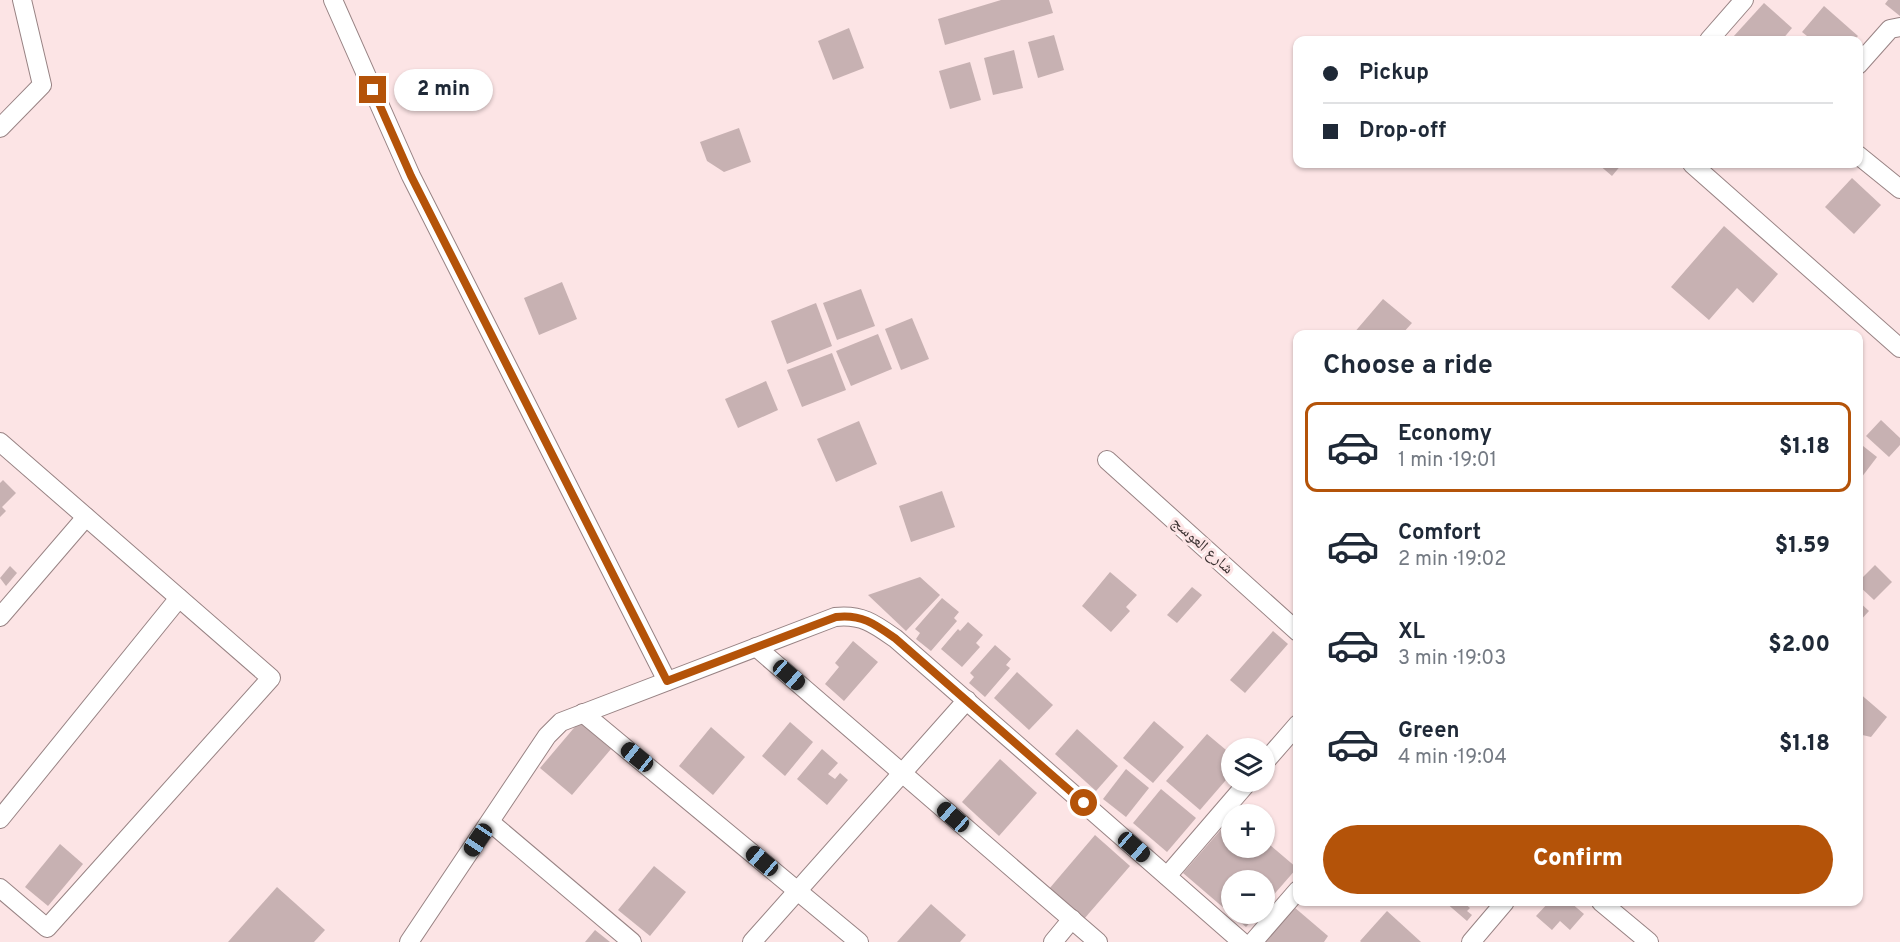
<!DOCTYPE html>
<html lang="en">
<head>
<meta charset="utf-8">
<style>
	body { margin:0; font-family:Overpass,"Noto Naskh Arabic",sans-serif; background:#f6f6f7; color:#1f2937; height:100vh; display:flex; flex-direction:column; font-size:22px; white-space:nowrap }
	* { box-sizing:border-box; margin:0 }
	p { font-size:20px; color:#747a83 }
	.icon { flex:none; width:33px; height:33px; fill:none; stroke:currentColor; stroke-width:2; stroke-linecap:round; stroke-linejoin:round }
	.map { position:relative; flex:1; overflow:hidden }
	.sheet { position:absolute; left:1293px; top:330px; width:570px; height:576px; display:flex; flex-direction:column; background:#fff; border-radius:12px; box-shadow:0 2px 4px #0004 }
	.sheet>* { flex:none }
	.top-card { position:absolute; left:1293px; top:36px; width:570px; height:132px; border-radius:12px; box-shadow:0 2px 4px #0004; display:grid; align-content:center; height:132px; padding:0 30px; background:#fff }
	.tools { position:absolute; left:1221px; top:738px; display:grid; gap:12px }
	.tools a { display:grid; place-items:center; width:54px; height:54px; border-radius:50%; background:#fff; box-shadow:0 2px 4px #0004; font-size:30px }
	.end { position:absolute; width:27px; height:27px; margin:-14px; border:8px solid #b45309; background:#fff; box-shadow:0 0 0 3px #fff }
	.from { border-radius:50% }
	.bubble { position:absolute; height:42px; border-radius:21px; background:#fff; box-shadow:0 2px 4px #0004; font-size:20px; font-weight:800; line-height:42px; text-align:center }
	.car { position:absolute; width:18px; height:36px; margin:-18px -9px; border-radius:8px; box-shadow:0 0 4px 2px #0007; background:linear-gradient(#222 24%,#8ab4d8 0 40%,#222 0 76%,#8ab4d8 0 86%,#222 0) }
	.top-card b { display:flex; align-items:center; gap:21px; height:57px; font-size:22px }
	.top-card b+b { border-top:2px solid #e0e1e3 }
	.top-card i { width:15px; height:15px; background:#1f2937 }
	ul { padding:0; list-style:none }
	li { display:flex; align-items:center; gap:18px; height:90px; margin:0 12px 9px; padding:0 18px; border:3px solid transparent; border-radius:12px }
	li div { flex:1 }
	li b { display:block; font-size:22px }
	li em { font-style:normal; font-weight:800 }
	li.on { border-color:#b45309 }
	li>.icon { width:54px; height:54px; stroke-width:1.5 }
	h2 { padding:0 30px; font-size:27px; line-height:72px }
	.action { display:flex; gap:12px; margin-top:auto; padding:12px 30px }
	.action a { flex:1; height:69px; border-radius:36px; background:#b45309; color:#fff; font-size:24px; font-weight:800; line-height:69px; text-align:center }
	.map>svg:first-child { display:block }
</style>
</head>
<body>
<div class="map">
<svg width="1900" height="942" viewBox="0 0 1900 942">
	<rect width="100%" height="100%" fill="#fce4e5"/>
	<!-- building -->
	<g fill="#c7b1b2">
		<path d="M 1001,0 L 1049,0 L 1053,13 L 945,45 L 938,19 Z"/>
		<path d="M 1888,0 L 1900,0 L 1900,16 L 1885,4 Z"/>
		<path d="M 1764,3 L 1792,28 L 1782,40 L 1737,40 L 1733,37 Z"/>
		<path d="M 1824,6 L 1858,36 L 1854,40 L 1812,40 L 1802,32 Z"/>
		<path d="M 849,28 L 864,68 L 833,80 L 818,41 Z"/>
		<path d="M 1054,35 L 1064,70 L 1038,78 L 1028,42 Z"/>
		<path d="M 1014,50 L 1023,88 L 993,95 L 984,58 Z"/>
		<path d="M 970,62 L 981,100 L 950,109 L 939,71 Z"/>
		<path d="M 739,128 L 751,162 L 724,172 L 707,161 L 700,142 Z"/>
		<path d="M 1598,164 L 1622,164 L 1612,176 Z"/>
		<path d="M 1852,178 L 1881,205 L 1854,234 L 1825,207 Z"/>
		<path d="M 1724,226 L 1778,274 L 1753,303 L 1737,288 L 1709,320 L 1671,287 Z"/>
		<path d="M 562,282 L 577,319 L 539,335 L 524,298 Z"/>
		<path d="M 861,289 L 875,326 L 837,340 L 823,303 Z"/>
		<path d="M 1383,299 L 1412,323 L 1402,334 L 1353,334 Z"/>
		<path d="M 816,303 L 832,346 L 787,364 L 771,321 Z"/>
		<path d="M 912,318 L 929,359 L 901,370 L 885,329 Z"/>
		<path d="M 878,334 L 892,369 L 851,386 L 836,351 Z"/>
		<path d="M 832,353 L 846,390 L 802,407 L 787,370 Z"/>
		<path d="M 766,381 L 778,410 L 738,428 L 725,399 Z"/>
		<path d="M 1881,420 L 1900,438 L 1900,445 L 1889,457 L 1866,436 Z"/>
		<path d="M 859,421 L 877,464 L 836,482 L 817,439 Z"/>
		<path d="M 1858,442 L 1877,457 L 1858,482 Z"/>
		<path d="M 3,480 L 16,493 L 2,507 L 6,511 L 0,517 L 0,483 Z"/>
		<path d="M 942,491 L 955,527 L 911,542 L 899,506 Z"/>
		<path d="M 1875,565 L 1892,582 L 1874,600 L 1858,585 L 1858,582 Z"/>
		<path d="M 10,566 L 17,573 L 6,586 L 0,578 Z"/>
		<path d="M 1110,572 L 1137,595 L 1126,607 L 1130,611 L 1111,632 L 1082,606 Z"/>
		<path d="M 920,577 L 940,595 L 906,631 L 868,595 Z"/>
		<path d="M 1192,587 L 1202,595 L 1177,623 L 1167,615 Z"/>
		<path d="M 942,598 L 959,612 L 954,618 L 957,621 L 931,651 L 916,639 L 920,633 L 915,629 Z"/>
		<path d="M 1858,601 L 1869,611 L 1858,623 Z"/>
		<path d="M 968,622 L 983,635 L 976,643 L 980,647 L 962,667 L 941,649 L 958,629 L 960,631 Z"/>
		<path d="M 1273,631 L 1288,644 L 1245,693 L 1230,680 Z"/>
		<path d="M 853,641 L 878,662 L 844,701 L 825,684 L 839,667 L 835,663 Z"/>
		<path d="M 995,645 L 1011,659 L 1006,665 L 1010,668 L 985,697 L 969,683 L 974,677 L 970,673 Z"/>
		<path d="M 1017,672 L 1053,705 L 1029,730 L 994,698 Z"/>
		<path d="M 1858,692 L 1887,717 L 1871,737 L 1858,734 Z"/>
		<path d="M 1154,721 L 1184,747 L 1153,783 L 1123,758 Z"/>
		<path d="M 579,722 L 611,749 L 572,795 L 540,768 Z"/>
		<path d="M 790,722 L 813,742 L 785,776 L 762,756 Z"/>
		<path d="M 711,727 L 745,757 L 713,795 L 679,766 Z"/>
		<path d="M 1077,729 L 1118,766 L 1096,791 L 1055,754 Z"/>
		<path d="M 1207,734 L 1232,755 L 1232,773 L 1200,810 L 1166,781 Z"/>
		<path d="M 822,749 L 838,763 L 828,774 L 835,779 L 840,773 L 848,780 L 827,805 L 797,779 Z"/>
		<path d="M 1000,759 L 1037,793 L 999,836 L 962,802 Z"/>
		<path d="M 1126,769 L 1149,788 L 1126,817 L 1103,799 Z"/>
		<path d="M 1161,789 L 1196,818 L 1167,852 L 1133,823 Z"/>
		<path d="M 1232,817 L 1232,848 L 1264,848 L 1264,840 L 1297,868 L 1264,906 L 1264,880 L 1232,880 L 1232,914 L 1258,914 L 1246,927 L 1183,873 Z"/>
		<path d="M 1095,835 L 1130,866 L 1084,919 L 1049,889 Z"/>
		<path d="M 60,844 L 83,864 L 48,906 L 25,887 Z"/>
		<path d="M 654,866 L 686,892 L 650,936 L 618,910 Z"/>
		<path d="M 277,887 L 325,930 L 314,942 L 228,942 Z"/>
		<path d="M 1445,902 L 1463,902 L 1470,908 L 1467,911 L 1472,915 L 1467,921 Z"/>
		<path d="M 1549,902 L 1570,902 L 1584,914 L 1570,930 L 1560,921 L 1552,930 L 1536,916 Z"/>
		<path d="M 931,904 L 966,935 L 960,942 L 897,942 Z"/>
		<path d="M 1294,907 L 1328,936 L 1324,942 L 1265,942 Z"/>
		<path d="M 1387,911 L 1421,942 L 1361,942 L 1360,941 Z"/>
		<path d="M 595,930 L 610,942 L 585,942 Z"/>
	</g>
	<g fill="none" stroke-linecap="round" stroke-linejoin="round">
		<defs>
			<g id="minor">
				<path d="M 333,0 L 411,176 L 667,681"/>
				<path d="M 1709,40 L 1744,0"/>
				<path d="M 1858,65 L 1890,29 L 1900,27"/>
				<path d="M 0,128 L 42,85 L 22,0"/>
				<path d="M 1858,155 L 1900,189"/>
				<path d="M 1692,164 L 1900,348"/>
				<path d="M 0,442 L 271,678 L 47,928 L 0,888"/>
				<path d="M 1107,460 L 1298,632"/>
				<path d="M 0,617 L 86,517"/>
				<path d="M 756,647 L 1098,942"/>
				<path d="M 583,713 L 859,942"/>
				<path d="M 1264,763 L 1298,724"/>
				<path d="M 0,819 L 179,598"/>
				<path d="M 490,822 L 632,942"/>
				<path d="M 1167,876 L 1248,782"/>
				<path d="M 1601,902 L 1649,942"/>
				<path d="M 409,942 L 547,736 L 561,722 L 835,617 C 862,614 875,624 896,639 L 1242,942"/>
				<path d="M 752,942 L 967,700"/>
				<path d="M 1053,942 L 1072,919"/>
				<path d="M 1253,942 L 1298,890"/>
				<path d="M 1471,942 L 1505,902"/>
			</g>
		</defs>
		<!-- minor casing -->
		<use href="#minor" stroke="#988384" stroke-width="20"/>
		<!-- minor -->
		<use href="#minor" stroke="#fff" stroke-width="18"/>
	</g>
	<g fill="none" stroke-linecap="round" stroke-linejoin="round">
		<!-- route -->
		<path stroke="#b45309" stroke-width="8" d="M 373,90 L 411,176 L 667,681 L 836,617 C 862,614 875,624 896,639 L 1084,803"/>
	</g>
	<g text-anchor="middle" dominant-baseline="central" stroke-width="6" stroke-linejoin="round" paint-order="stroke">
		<!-- street labels -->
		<g font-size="16" fill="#3a3131" stroke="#fce4e5">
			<text transform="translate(1202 546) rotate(42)">شارع العوسج</text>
		</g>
	</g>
</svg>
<div class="tools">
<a><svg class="icon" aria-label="layers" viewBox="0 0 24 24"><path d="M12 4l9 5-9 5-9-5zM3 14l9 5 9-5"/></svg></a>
<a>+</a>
<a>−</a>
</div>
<i class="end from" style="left:1084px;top:803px"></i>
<i class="end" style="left:373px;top:90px"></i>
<div class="bubble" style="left:394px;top:69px;width:99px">2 min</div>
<i class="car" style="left:789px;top:675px;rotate:131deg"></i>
<i class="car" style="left:637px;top:757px;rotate:309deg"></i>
<i class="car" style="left:953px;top:817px;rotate:311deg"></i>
<i class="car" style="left:478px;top:840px;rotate:214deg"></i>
<i class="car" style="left:1134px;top:847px;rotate:131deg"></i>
<i class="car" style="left:762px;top:861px;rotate:310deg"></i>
<div class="top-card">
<b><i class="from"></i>Pickup</b>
<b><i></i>Drop-off</b>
</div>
<section class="sheet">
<h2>Choose a ride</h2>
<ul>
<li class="on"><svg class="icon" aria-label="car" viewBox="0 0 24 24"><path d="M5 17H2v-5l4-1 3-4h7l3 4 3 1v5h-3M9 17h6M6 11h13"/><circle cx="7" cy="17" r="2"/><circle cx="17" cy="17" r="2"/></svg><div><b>Economy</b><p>1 min · 19:01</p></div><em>$1.18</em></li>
<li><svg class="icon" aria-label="car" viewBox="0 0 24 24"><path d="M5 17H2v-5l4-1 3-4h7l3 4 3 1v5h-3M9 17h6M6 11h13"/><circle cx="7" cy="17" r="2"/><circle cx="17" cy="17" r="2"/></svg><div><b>Comfort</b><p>2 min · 19:02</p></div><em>$1.59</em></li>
<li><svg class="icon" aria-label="car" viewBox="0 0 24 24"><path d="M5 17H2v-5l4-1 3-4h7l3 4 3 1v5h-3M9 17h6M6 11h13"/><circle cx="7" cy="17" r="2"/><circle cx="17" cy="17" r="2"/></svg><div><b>XL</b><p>3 min · 19:03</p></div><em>$2.00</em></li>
<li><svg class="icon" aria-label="car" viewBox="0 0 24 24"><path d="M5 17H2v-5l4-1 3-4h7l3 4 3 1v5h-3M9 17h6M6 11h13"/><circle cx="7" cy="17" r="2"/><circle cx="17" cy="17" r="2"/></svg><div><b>Green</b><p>4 min · 19:04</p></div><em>$1.18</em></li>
</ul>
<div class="action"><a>Confirm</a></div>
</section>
</div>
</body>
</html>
